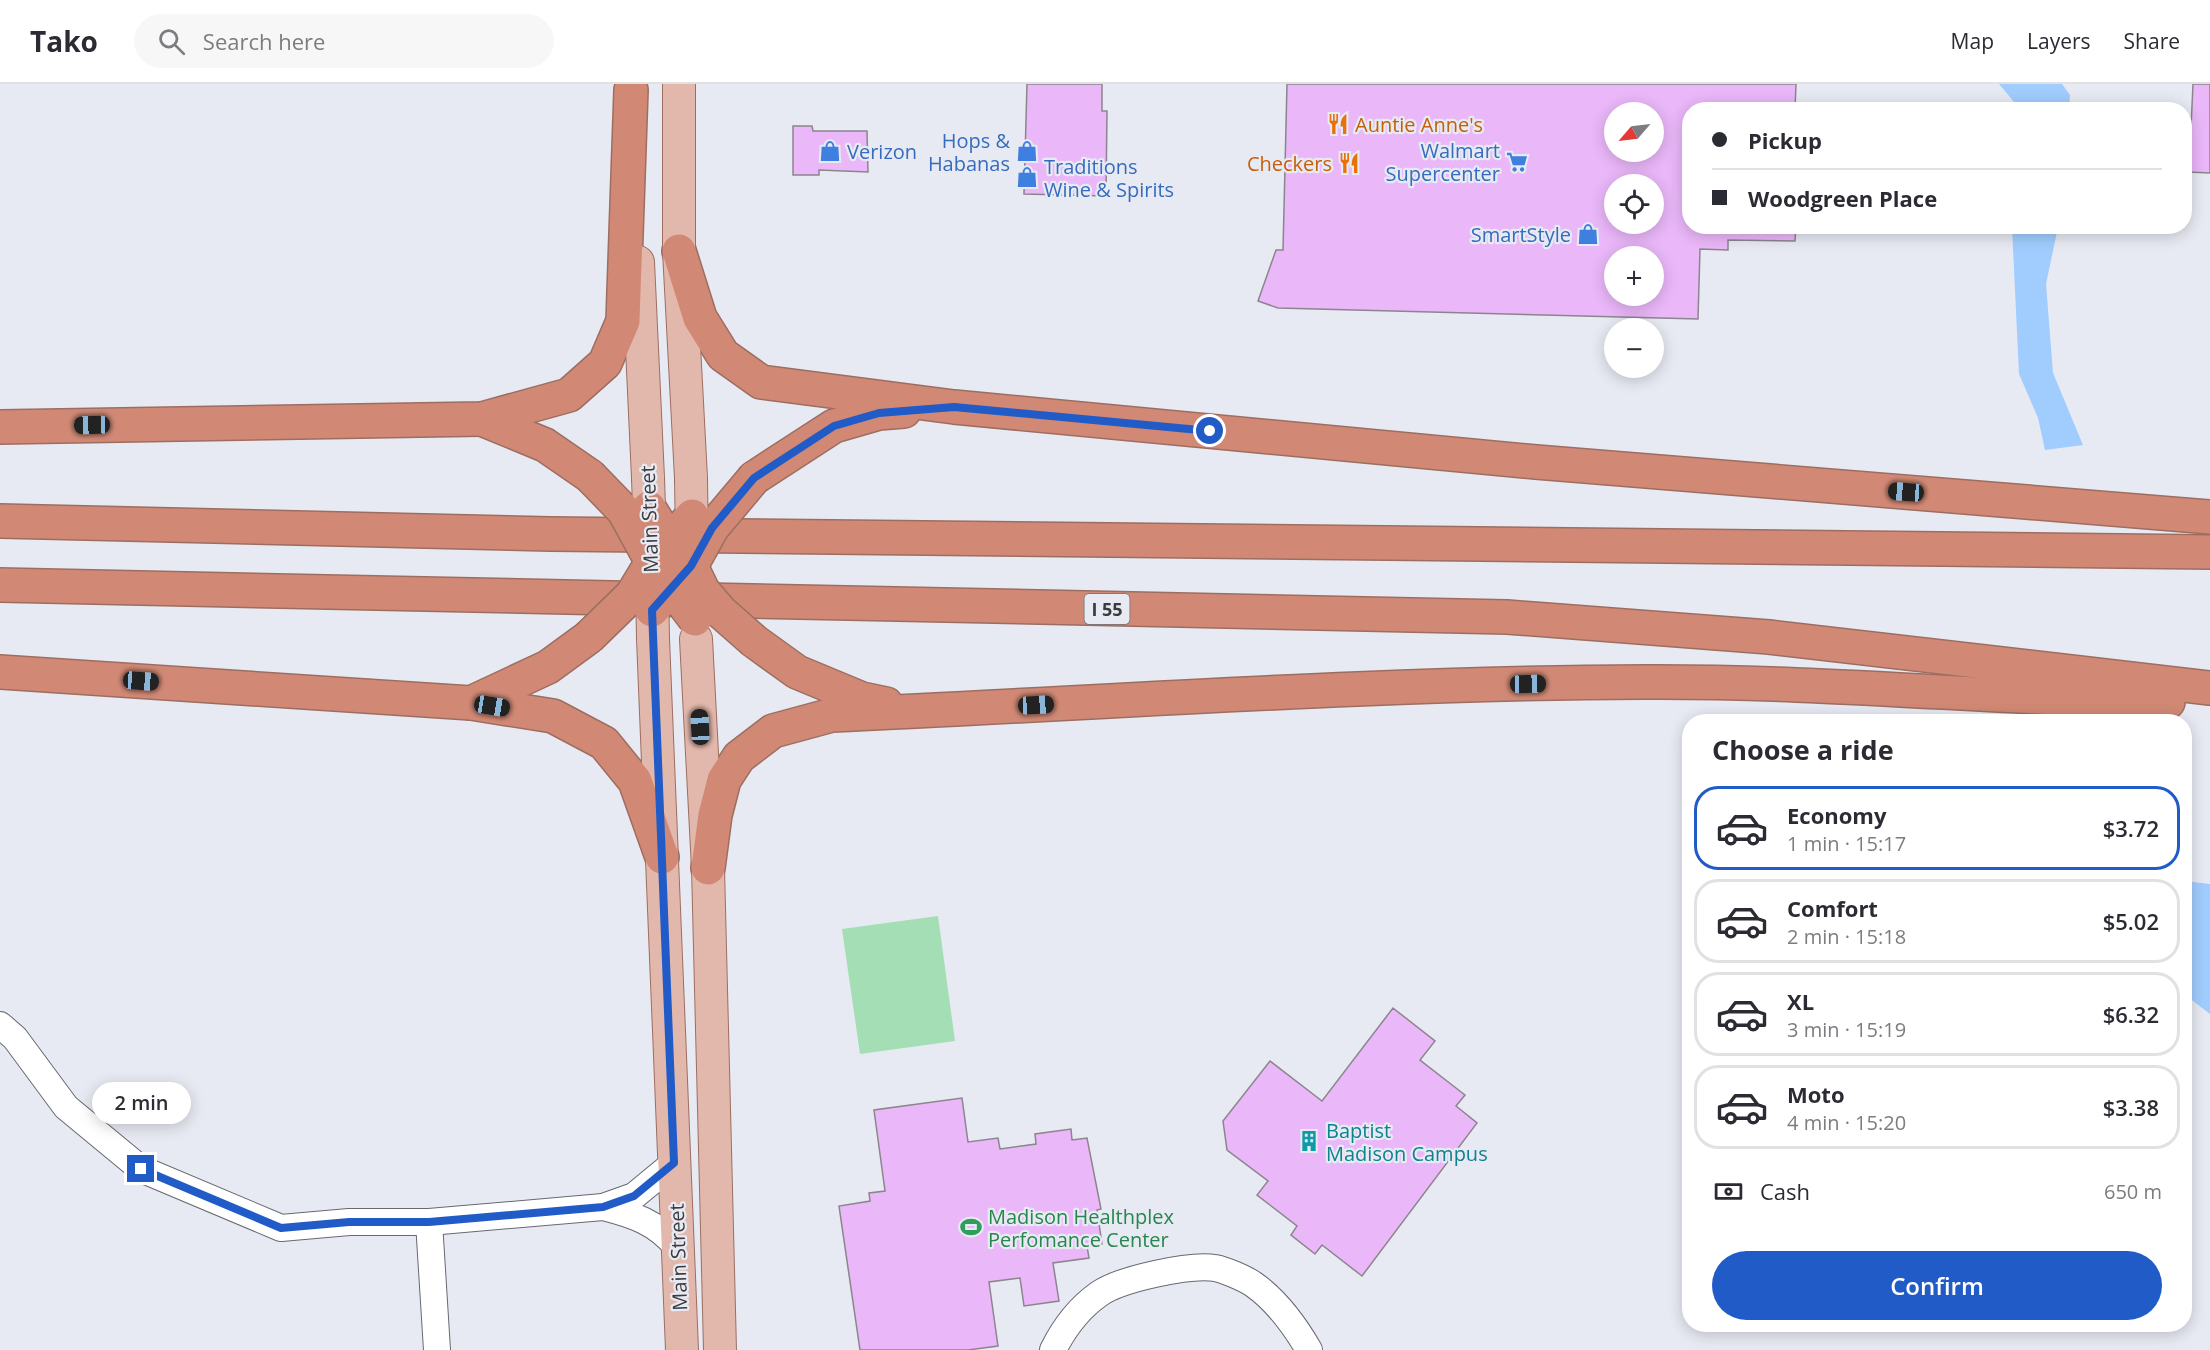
<!DOCTYPE html>
<html lang="en">
<head>
<meta charset="utf-8">
<style>
	body { margin:0; font-family:"Open Sans",sans-serif; background:#f7f7f7; color:#2b2b33; height:100vh; display:flex; flex-direction:column; font-size:22px; white-space:nowrap }
	* { box-sizing:border-box; margin:0 }
	p { font-size:20px; color:#7c7c81 }
	.icon { flex:none; width:33px; height:33px; fill:none; stroke:currentColor; stroke-width:2; stroke-linecap:round; stroke-linejoin:round }
	.map { position:relative; flex:1; overflow:hidden }
	.sheet { position:absolute; left:1682px; top:630px; width:510px; height:618px; display:flex; flex-direction:column; background:#fff; border-radius:24px; box-shadow:0 3px 15px #0003 }
	.sheet>* { flex:none }
	.banner { position:absolute; left:1682px; top:18px; width:510px; height:132px; border-radius:24px; box-shadow:0 3px 15px #0003; display:grid; align-content:center; height:132px; padding:0 30px; background:#fff }
	.needle { width:39px; rotate:242deg }
	.controls { position:absolute; left:1604px; top:18px; display:grid; gap:12px }
	.controls a { display:grid; place-items:center; width:60px; height:60px; border-radius:50%; background:#fff; box-shadow:0 3px 15px #0003; font-size:30px }
	.end { position:absolute; width:27px; height:27px; margin:-14px; border:8px solid #215bc7; background:#fff; box-shadow:0 0 0 3px #fff }
	.from { border-radius:50% }
	.bubble { position:absolute; height:42px; border-radius:21px; background:#fff; box-shadow:0 3px 15px #0003; font-size:20px; font-weight:600; line-height:42px; text-align:center }
	.car { position:absolute; width:18px; height:36px; margin:-18px -9px; border-radius:8px; box-shadow:0 0 4px 2px #0007; background:linear-gradient(#222 24%,#8ab4d8 0 40%,#222 0 76%,#8ab4d8 0 86%,#222 0) }
	.banner b { display:flex; align-items:center; gap:21px; height:57px; font-size:22px }
	.banner b+b { border-top:2px solid #e1e1e2 }
	.banner i { width:15px; height:15px; background:#2b2b33 }
	ul { padding:0; list-style:none }
	li { display:flex; align-items:center; gap:18px; height:84px; margin:0 12px 9px; padding:0 18px; border:3px solid #e1e1e2; border-radius:24px }
	li div { flex:1 }
	li b { display:block; font-size:22px }
	li em { font-style:normal; font-weight:600 }
	li.current { border-color:#215bc7 }
	li>.icon { width:54px; height:54px; stroke-width:1.5 }
	h2 { padding:0 30px; font-size:27px; line-height:72px }
	.pay { display:flex; align-items:center; gap:15px; height:66px; padding:0 30px; font-size:22px }
	.pay p { margin-inline-start:auto }
	.action { display:flex; gap:12px; margin-top:auto; padding:12px 30px }
	.action a { flex:1; height:69px; border-radius:36px; background:#215bc7; color:#fff; font-size:24px; font-weight:600; line-height:69px; text-align:center }
	header { display:flex; align-items:center; gap:36px; box-sizing:border-box; height:84px; padding:0 30px; background:#fff; border-bottom:2px solid #e1e1e2 }
	header strong { font-size:28px }
	nav { display:flex; gap:33px; margin-inline-start:auto; font-size:21px }
	.search { width:420px; height:54px; background:#f7f7f7; display:flex; align-items:center; gap:15px; box-sizing:border-box; padding:0 21px; border-radius:33px; color:#7c7c81; font-size:22px }
	.map>svg:first-child { display:block }
</style>
</head>
<body>
<header>
<strong>Tako</strong>
<div class="search"><svg class="icon" aria-label="search" viewBox="0 0 24 24"><circle cx="10" cy="10" r="6"/><path d="M15 15l6 6"/></svg>Search here</div>
<nav><a>Map</a><a>Layers</a><a>Share</a></nav>
</header>
<div class="map">
<svg width="2210" height="1266" viewBox="0 0 2210 1266">
	<rect width="100%" height="100%" fill="#e8eaf3"/>
	<!-- green -->
	<path fill="#a3deb4" d="M 938,832 L 955,957 L 860,970 L 842,845 Z"/>
	<!-- water -->
	<g fill="#a0cdfe">
		<path d="M 1999,0 L 2062,0 L 2070,11 L 2069,25 L 2016,25 L 2014,18 Z"/>
		<path d="M 2012,143 L 2058,143 L 2046,200 L 2053,289 L 2083,361 L 2045,366 L 2038,334 L 2019,290 Z"/>
		<path d="M 2184,797 L 2210,800 L 2210,930 L 2184,910 Z"/>
	</g>
	<!-- building -->
	<g fill="#eab7f9" stroke="#8b858d" stroke-width="1.5" fill-rule="evenodd">
		<path d="M 1027,0 L 1102,0 L 1102,27 L 1107,27 L 1106,112 L 1024,110 Z"/>
		<path d="M 1287,0 L 1796,0 L 1795,26 L 1689,26 L 1689,142 L 1796,142 L 1795,157 L 1728,156 L 1728,166 L 1700,165 L 1698,235 L 1278,224 L 1258,217 L 1276,166 L 1283,166 ZM 1614,28 L 1653,28 L 1653,68 L 1614,68 ZM 1614,100 L 1653,100 L 1653,140 L 1614,140 ZM 1614,172 L 1653,172 L 1653,212 L 1614,212 Z"/>
		<path d="M 2193,0 L 2210,0 L 2210,89 L 2189,88 Z"/>
		<path d="M 793,42 L 812,42 L 813,47 L 867,47 L 868,88 L 819,86 L 819,91 L 793,91 Z"/>
		<path d="M 1393,924 L 1435,957 L 1420,976 L 1465,1011 L 1456,1022 L 1477,1039 L 1362,1192 L 1322,1161 L 1315,1170 L 1291,1151 L 1297,1142 L 1257,1111 L 1268,1097 L 1227,1066 L 1223,1037 L 1270,977 L 1322,1017 Z"/>
		<path d="M 962,1014 L 968,1058 L 998,1054 L 1000,1065 L 1036,1060 L 1035,1050 L 1071,1045 L 1072,1056 L 1087,1054 L 1101,1125 L 1097,1126 L 1102,1160 L 1087,1162 L 1089,1174 L 1053,1179 L 1059,1217 L 1024,1222 L 1020,1194 L 989,1198 L 998,1262 L 968,1266 L 860,1266 L 839,1122 L 870,1117 L 869,1109 L 885,1107 L 874,1026 Z"/>
	</g>
	<g fill="none" stroke-linecap="round" stroke-linejoin="round">
		<defs>
			<g id="minor">
				<path d="M 0,941 L 15,954 L 66,1023 L 141,1085 L 281,1144 L 349,1138 L 429,1138 L 603,1123 L 634,1112 L 674,1079"/>
				<path d="M 603,1123 C 634,1131 656,1138 677,1163"/>
				<path d="M 429,1138 L 437,1266"/>
				<path d="M 1053,1266 C 1064,1244 1079,1224 1099,1210 C 1120,1195 1190,1180 1215,1184 C 1225,1186 1244,1194 1253,1200 C 1276,1216 1295,1242 1309,1266"/>
			</g>
			<g id="major">
				<path d="M 679,0 L 679,167 L 691,394"/>
				<path d="M 638,178 L 648,394"/>
				<path d="M 653,555 L 682,1266"/>
				<path d="M 696,555 L 708,784 L 720,1266"/>
			</g>
			<g id="highway">
				<path d="M 679,167 L 700,234 L 723,271 L 761,298 L 954,323 L 1536,378 L 2210,433"/>
				<path d="M 482,335 L 545,361 L 590,392"/>
				<path d="M 0,343 L 482,335 L 569,311 L 605,279 L 623,237 L 631,6"/>
				<path d="M 754,394 L 834,342 L 879,329 L 904,327"/>
				<path d="M 0,437 L 550,450 L 2210,468"/>
				<path d="M 0,501 L 1507,533 L 1769,553 L 2210,604"/>
				<path d="M 754,557 L 797,588 L 862,615 L 886,620"/>
				<path d="M 0,588 L 471,619 L 553,632 L 604,659 L 635,697 L 662,773"/>
				<path d="M 471,619 L 548,583 L 589,553"/>
				<path d="M 708,784 L 715,731 L 724,696 L 739,673 L 773,647 L 832,631 C 1102,619 1373,599 1644,598 C 1819,597 1993,614 2168,618"/>
			</g>
		</defs>
		<!-- minor casing -->
		<use href="#minor" stroke="#676971" stroke-width="28"/>
		<!-- major casing -->
		<use href="#major" stroke="#9c6e62" stroke-width="34"/>
		<!-- highway casing -->
		<use href="#highway" stroke="#9c6e62" stroke-width="36"/>
		<!-- minor -->
		<use href="#minor" stroke="#fff" stroke-width="26"/>
		<!-- major -->
		<use href="#major" stroke="#e3b8ac" stroke-width="32"/>
		<!-- highway -->
		<use href="#highway" stroke="#d18975" stroke-width="33"/>
		<defs>
			<g id="major-bridge">
				<path d="M 648,394 L 650,450"/>
				<path d="M 691,394 L 692,458"/>
				<path d="M 652,500 L 653,555"/>
			</g>
			<g id="highway-bridge">
				<path d="M 590,392 L 624,427 L 652,478 L 695,535"/>
				<path d="M 649,424 L 670,458 L 691,482 L 703,507 L 721,528 L 754,557"/>
				<path d="M 652,526 L 691,482 L 712,444 L 754,394"/>
				<path d="M 589,553 L 632,511 L 652,478 L 692,432"/>
			</g>
		</defs>
		<!-- major-bridge casing -->
		<use href="#major-bridge" stroke="#9c6e62" stroke-width="34" stroke-linecap="butt"/>
		<!-- highway-bridge casing -->
		<use href="#highway-bridge" stroke="#9c6e62" stroke-width="36" stroke-linecap="butt"/>
		<!-- major-bridge -->
		<use href="#major-bridge" stroke="#e3b8ac" stroke-width="32"/>
		<!-- highway-bridge -->
		<use href="#highway-bridge" stroke="#d18975" stroke-width="33"/>
	</g>
	<g fill="none" stroke-linecap="round" stroke-linejoin="round">
		<!-- route -->
		<path stroke="#215bc7" stroke-width="8" d="M 141,1085 L 281,1144 L 349,1138 L 429,1138 L 603,1123 L 634,1112 L 674,1079 L 652,526 L 691,482 L 712,444 L 754,394 L 834,342 L 879,329 L 954,323 L 1210,347"/>
	</g>
	<!-- icons -->
	<defs>
		<symbol id="restaurant-bare" viewBox="-9 -9 18 18"><path d="M-5-6h1v4h1v-4h1v4h1v-4h1v5L-1.5 .5V6h-2V.5L-5-1ZM5-6V6H3V1.5H1.5Q1.5-4 5-6Z" fill="#e8710a" stroke="#e8eaf3" stroke-width="2.5" paint-order="stroke"/></symbol>
		<symbol id="shop-bare" viewBox="-9 -9 18 18"><path d="M-5-2.5h2.3a2.7 3.5 0 0 1 5.4 0H5L5.5 6h-11ZM-1.5-2.5h3a1.5 2.3 0 0 0-3 0Z" fill="#3f7fe0" stroke="#e8eaf3" stroke-width="2.5" paint-order="stroke"/></symbol>
		<symbol id="supermarket-bare" viewBox="-9 -9 18 18"><path d="M-6-5.5h2.5l.6 2H6L4.5 2H-2.5L-4.4-4H-6ZM-1.5 3.2a1.3 1.3 0 1 0 .1 0ZM3 3.2a1.3 1.3 0 1 0 .1 0Z" fill="#3f7fe0" stroke="#e8eaf3" stroke-width="2.5" paint-order="stroke"/></symbol>
		<symbol id="building-bare" viewBox="-9 -9 18 18"><path d="M-4-6H4V6H1V3H-1V6H-4ZM-2.5-4.3h1.7v1.8h-1.7ZM.8-4.3h1.7v1.8H.8ZM-2.5-1h1.7V.8h-1.7ZM.8-1h1.7V.8H.8Z" fill="#0f9aa8" stroke="#e8eaf3" stroke-width="2.5" paint-order="stroke"/></symbol>
		<symbol id="stadium-bare" viewBox="-9 -9 18 18"><path d="M0-5a6.5 5 0 1 0 0 10a6.5 5 0 1 0 0-10ZM-3.5-1.8h7v3.6h-7Z" fill="#2e9e5b" stroke="#e8eaf3" stroke-width="2.5" paint-order="stroke"/></symbol>
	</defs>
	<g fill-rule="evenodd">
		<use href="#restaurant-bare" x="1323" y="25" width="30" height="30"/>
		<use href="#shop-bare" x="815" y="52" width="30" height="30"/>
		<use href="#shop-bare" x="1012" y="52" width="30" height="30"/>
		<use href="#supermarket-bare" x="1502" y="63" width="30" height="30"/>
		<use href="#restaurant-bare" x="1334" y="64" width="30" height="30"/>
		<use href="#shop-bare" x="1012" y="78" width="30" height="30"/>
		<use href="#shop-bare" x="1573" y="135" width="30" height="30"/>
		<use href="#building-bare" x="1294" y="1042" width="30" height="30"/>
		<use href="#stadium-bare" x="956" y="1128" width="30" height="30"/>
	</g>
	<g text-anchor="middle" dominant-baseline="central" stroke-width="4.5" stroke-linejoin="round" paint-order="stroke">
		<!-- shield labels -->
		<rect fill="#e8eaf3" stroke="#6e7075" stroke-width="1.5" x="1084.5" y="510" width="45" height="30" rx="4.5"/>
		<g font-size="18" font-weight="bold" fill="#3a3b3f">
			<text x="1107" y="525">I 55</text>
		</g>
		<!-- food labels -->
		<g font-size="20" fill="#c56008" stroke="#e8eaf3" text-anchor="start">
			<text x="1355" y="40">Auntie Anne's</text>
			<text x="1332" y="79" text-anchor="end">Checkers</text>
		</g>
		<!-- shop labels -->
		<g font-size="20" fill="#366cbe" stroke="#e8eaf3" text-anchor="end">
			<text x="1010" y="56">Hops &amp;<tspan x="1010" dy="23">Habanas</tspan></text>
			<text x="1500" y="66">Walmart<tspan x="1500" dy="23">Supercenter</tspan></text>
			<text x="847" y="67" text-anchor="start">Verizon</text>
			<text x="1044" y="82" text-anchor="start">Traditions<tspan x="1044" dy="23">Wine &amp; Spirits</tspan></text>
			<text x="1571" y="150">SmartStyle</text>
		</g>
		<!-- street labels -->
		<g font-size="20" fill="#3a3b3f" stroke="#e8eaf3">
			<text transform="translate(649 435) rotate(-92)">Main Street</text>
			<text transform="translate(678 1173) rotate(-92)">Main Street</text>
		</g>
		<!-- culture labels -->
		<g font-size="20" fill="#0d838f" stroke="#e8eaf3" text-anchor="start">
			<text x="1326" y="1046">Baptist<tspan x="1326" dy="23">Madison Campus</tspan></text>
		</g>
		<!-- leisure labels -->
		<g font-size="20" fill="#27864d" stroke="#e8eaf3" text-anchor="start">
			<text x="988" y="1132">Madison Healthplex<tspan x="988" dy="23">Perfomance Center</tspan></text>
		</g>
	</g>
</svg>
<div class="controls">
<a><svg class="needle" viewBox="-14 -14 28 28"><path d="M0-13l5 13h-10z" fill="#e53935"/><path d="M0 13l5-13h-10z" fill="#7c7c81"/></svg></a>
<a><svg class="icon" aria-label="locate" viewBox="0 0 24 24"><circle cx="12" cy="12" r="6"/><path d="M12 2v4M12 18v4M2 12h4M18 12h4"/></svg></a>
<a>+</a>
<a>−</a>
</div>
<i class="end from" style="left:1210px;top:347px"></i>
<i class="end" style="left:141px;top:1085px"></i>
<div class="bubble" style="left:92px;top:998px;width:99px">2 min</div>
<i class="car" style="left:92px;top:341px;rotate:269deg"></i>
<i class="car" style="left:1906px;top:408px;rotate:274deg"></i>
<i class="car" style="left:141px;top:597px;rotate:94deg"></i>
<i class="car" style="left:1528px;top:600px;rotate:89deg"></i>
<i class="car" style="left:1036px;top:621px;rotate:87deg"></i>
<i class="car" style="left:492px;top:622px;rotate:99deg"></i>
<i class="car" style="left:700px;top:643px;rotate:357deg"></i>
<div class="banner">
<b><i class="from"></i>Pickup</b>
<b><i></i>Woodgreen Place</b>
</div>
<section class="sheet">
<h2>Choose a ride</h2>
<ul>
<li class="current"><svg class="icon" aria-label="car" viewBox="0 0 24 24"><path d="M5 17H2v-5l4-1 3-4h7l3 4 3 1v5h-3M9 17h6M6 11h13"/><circle cx="7" cy="17" r="2"/><circle cx="17" cy="17" r="2"/></svg><div><b>Economy</b><p>1 min · 15:17</p></div><em>$3.72</em></li>
<li><svg class="icon" aria-label="car" viewBox="0 0 24 24"><path d="M5 17H2v-5l4-1 3-4h7l3 4 3 1v5h-3M9 17h6M6 11h13"/><circle cx="7" cy="17" r="2"/><circle cx="17" cy="17" r="2"/></svg><div><b>Comfort</b><p>2 min · 15:18</p></div><em>$5.02</em></li>
<li><svg class="icon" aria-label="car" viewBox="0 0 24 24"><path d="M5 17H2v-5l4-1 3-4h7l3 4 3 1v5h-3M9 17h6M6 11h13"/><circle cx="7" cy="17" r="2"/><circle cx="17" cy="17" r="2"/></svg><div><b>XL</b><p>3 min · 15:19</p></div><em>$6.32</em></li>
<li><svg class="icon" aria-label="car" viewBox="0 0 24 24"><path d="M5 17H2v-5l4-1 3-4h7l3 4 3 1v5h-3M9 17h6M6 11h13"/><circle cx="7" cy="17" r="2"/><circle cx="17" cy="17" r="2"/></svg><div><b>Moto</b><p>4 min · 15:20</p></div><em>$3.38</em></li>
</ul>
<div class="pay"><svg class="icon" aria-label="cash" viewBox="0 0 24 24"><path d="M3 7h18v10H3z"/><circle cx="12" cy="12" r="2"/></svg>Cash<p>650 m</p></div>
<div class="action"><a>Confirm</a></div>
</section>
</div>
</body>
</html>
